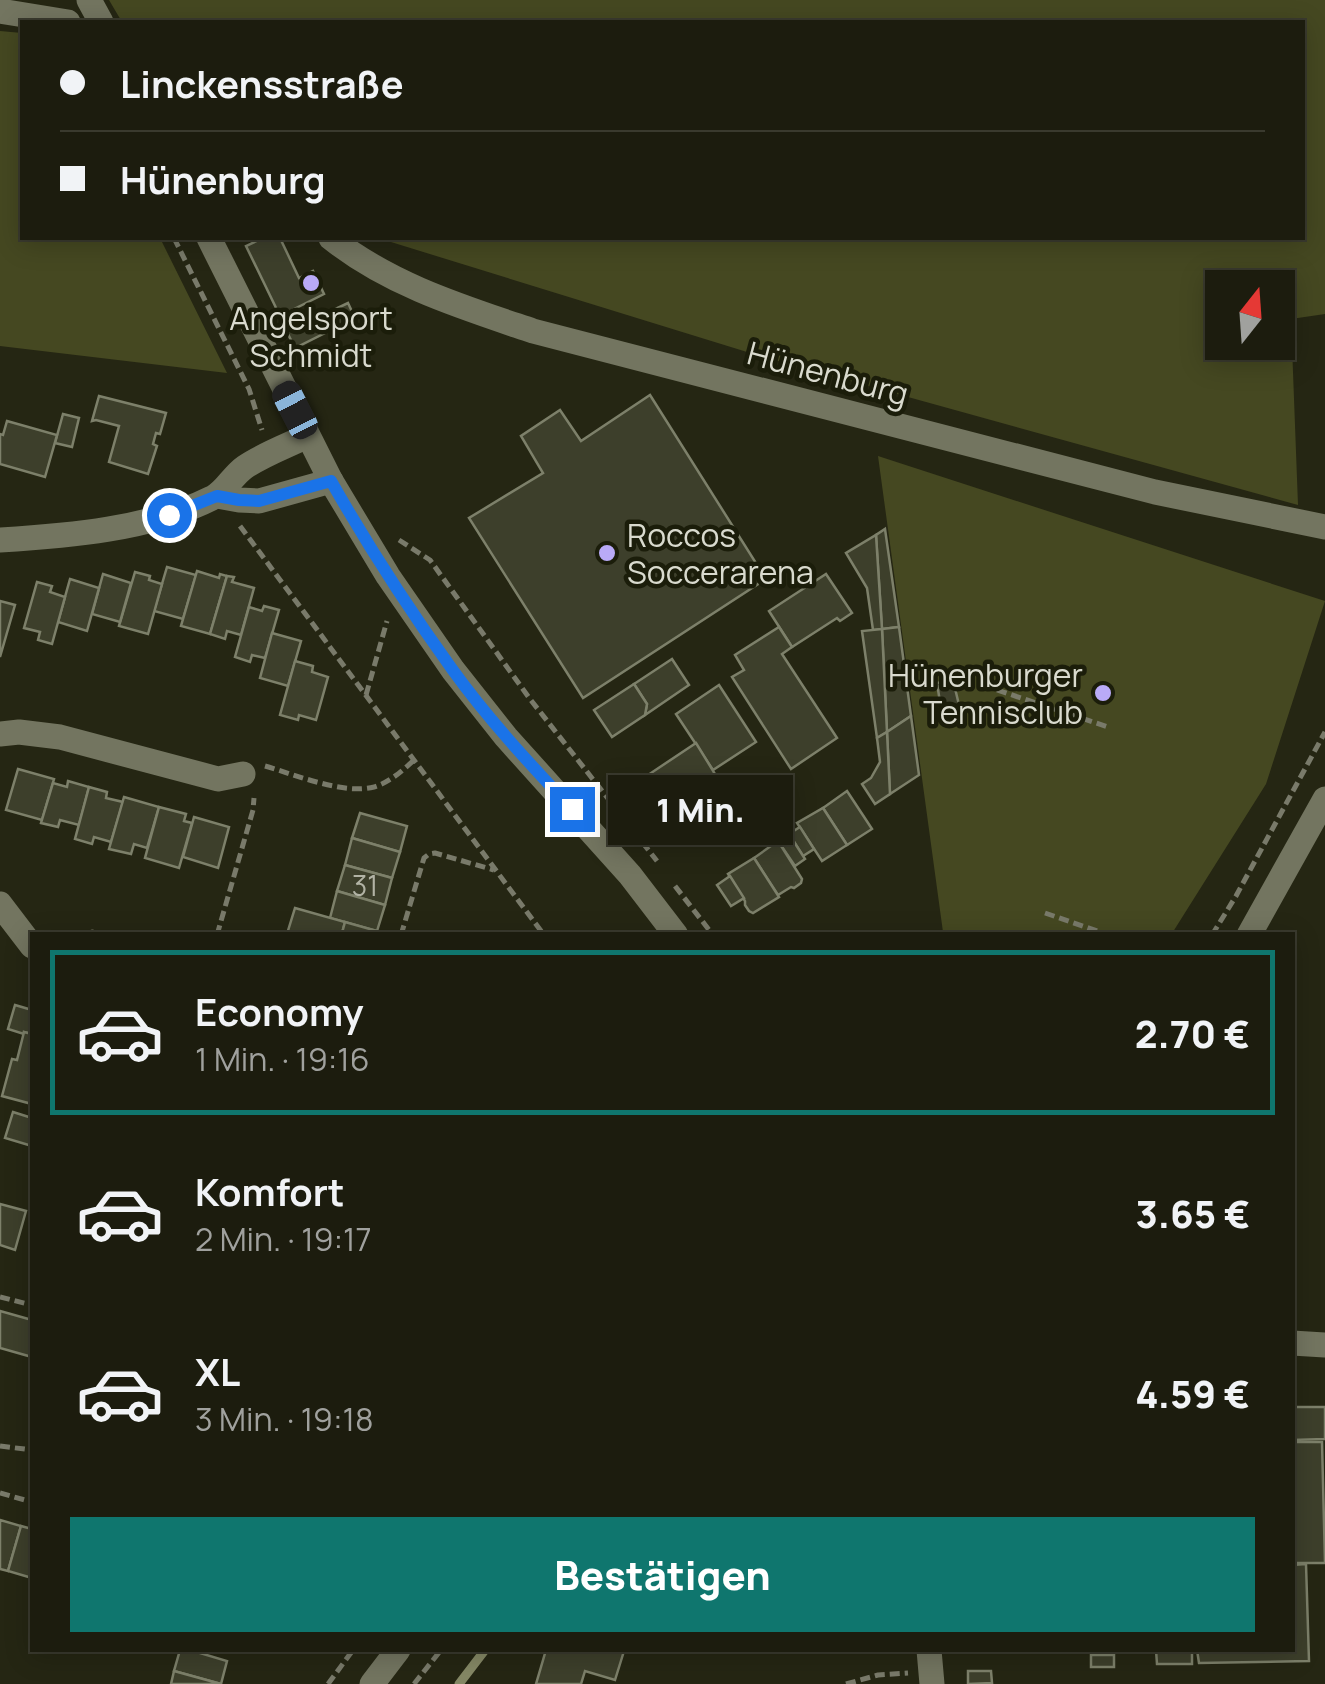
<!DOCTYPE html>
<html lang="de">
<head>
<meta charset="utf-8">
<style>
	body { margin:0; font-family:Manrope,sans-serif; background:#252517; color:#f1f3f6; height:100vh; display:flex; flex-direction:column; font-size:38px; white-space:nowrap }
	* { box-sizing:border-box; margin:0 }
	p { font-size:32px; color:#a0a19e }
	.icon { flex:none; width:55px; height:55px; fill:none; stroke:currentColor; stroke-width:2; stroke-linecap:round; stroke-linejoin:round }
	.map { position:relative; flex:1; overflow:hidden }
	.sheet { position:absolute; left:30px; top:932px; width:1265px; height:720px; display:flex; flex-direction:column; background:#1c1c0e; border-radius:0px; box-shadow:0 5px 25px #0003,0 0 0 2px #3a3a2e }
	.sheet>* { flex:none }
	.top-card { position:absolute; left:20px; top:20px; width:1285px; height:220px; border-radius:0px; box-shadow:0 5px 25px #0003,0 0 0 2px #3a3a2e; display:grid; align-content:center; height:220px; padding:0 40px; background:#1c1c0e }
	.needle { width:65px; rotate:17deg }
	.fabs { position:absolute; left:1205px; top:270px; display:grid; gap:20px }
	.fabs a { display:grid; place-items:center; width:90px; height:90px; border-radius:0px; background:#1c1c0e; box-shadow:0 5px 25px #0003,0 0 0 2px #3a3a2e; font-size:50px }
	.end { position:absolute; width:45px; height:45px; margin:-22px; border:12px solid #1a73e8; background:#fff; box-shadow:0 0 0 5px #fff }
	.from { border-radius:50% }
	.bubble { position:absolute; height:70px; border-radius:0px; background:#1c1c0e; box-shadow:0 5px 25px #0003,0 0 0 2px #3a3a2e; font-size:32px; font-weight:800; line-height:70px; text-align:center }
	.car { position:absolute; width:30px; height:60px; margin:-30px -15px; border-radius:12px; box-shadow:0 0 8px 2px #0007; background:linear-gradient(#222 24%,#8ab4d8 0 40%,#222 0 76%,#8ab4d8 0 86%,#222 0) }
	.top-card b { display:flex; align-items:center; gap:35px; height:95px; font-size:38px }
	.top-card b+b { border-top:2px solid #3a3a2e }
	.top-card i { width:25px; height:25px; background:#f1f3f6 }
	ul { padding:18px 0 0; list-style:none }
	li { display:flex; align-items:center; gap:30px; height:165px; margin:0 20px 15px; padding:0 20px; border:5px solid transparent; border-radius:0px }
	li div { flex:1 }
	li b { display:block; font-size:38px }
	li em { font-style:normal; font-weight:800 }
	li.current { border-color:#0f766e }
	li>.icon { width:90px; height:90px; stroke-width:1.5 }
	.action { display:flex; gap:20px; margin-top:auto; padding:20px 40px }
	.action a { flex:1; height:115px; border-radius:0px; background:#0f766e; color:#fff; font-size:40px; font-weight:800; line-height:115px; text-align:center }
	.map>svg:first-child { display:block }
</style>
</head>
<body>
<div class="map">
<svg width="1325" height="1684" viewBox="0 0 1325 1684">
	<rect width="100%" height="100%" fill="#252613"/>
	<!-- green -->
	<g fill="#454821" fill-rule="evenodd">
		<path d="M 109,0 L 1325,0 L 1325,314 L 1291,319 L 1298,505 L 760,356 L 378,238 L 1302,238 L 1302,22 L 122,22 ZM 1222,288 L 1278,288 L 1278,342 L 1222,342 Z"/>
		<path d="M 0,31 L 22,33 L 22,238 L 160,238 L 227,373 L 0,346 Z"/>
		<path d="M 878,456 L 1325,601 L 1266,784 L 1171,935 L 939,935 L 943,932 Z"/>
	</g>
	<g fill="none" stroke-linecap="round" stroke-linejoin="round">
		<!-- stream -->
		<path stroke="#858865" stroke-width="9" d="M 459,1684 L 485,1650"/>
	</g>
	<!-- building -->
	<g fill="#3d3f2b" stroke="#7d806a" stroke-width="2.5">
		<path d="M 263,238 L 280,238 L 299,278 L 313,271 L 324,294 L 280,316 L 246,246 Z"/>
		<path d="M 348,303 L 355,318 L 295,348 L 287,332 Z"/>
		<path d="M 650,395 L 766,579 L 583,698 L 469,518 L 543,473 L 521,436 L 560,410 L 581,441 Z"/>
		<path d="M 99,396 L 166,413 L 160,434 L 156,433 L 153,444 L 157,446 L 148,474 L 109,462 L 119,426 L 96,420 L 92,421 Z"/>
		<path d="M 63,414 L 79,418 L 72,447 L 55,443 Z"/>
		<path d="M 7,421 L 57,435 L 45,477 L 0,464 L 0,434 L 3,435 Z"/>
		<path d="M 885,529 L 899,627 L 882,629 L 876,535 Z"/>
		<path d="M 876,535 L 882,629 L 873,630 L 867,588 L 846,553 Z"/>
		<path d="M 167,567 L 196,575 L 183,619 L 154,611 Z"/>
		<path d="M 197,571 L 219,578 L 220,574 L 227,576 L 210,634 L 181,626 Z"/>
		<path d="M 135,572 L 150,576 L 149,580 L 162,584 L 148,634 L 119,626 Z"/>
		<path d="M 103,574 L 131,583 L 120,622 L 92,614 Z"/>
		<path d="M 826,574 L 852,613 L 840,621 L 837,618 L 792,647 L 769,611 Z"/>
		<path d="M 227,576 L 234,577 L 232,582 L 254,588 L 241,635 L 227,631 L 225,639 L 210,634 Z"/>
		<path d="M 70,579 L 99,588 L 87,631 L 58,622 Z"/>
		<path d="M 37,582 L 52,586 L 50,592 L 65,597 L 52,644 L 38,640 L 40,632 L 24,628 Z"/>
		<path d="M 0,601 L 15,605 L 0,657 Z"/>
		<path d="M 264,606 L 279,610 L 265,658 L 252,655 L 250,662 L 235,657 L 249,607 L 262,611 Z"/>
		<path d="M 779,627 L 792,647 L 782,654 L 837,738 L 791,769 L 732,677 L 744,670 L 735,655 Z"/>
		<path d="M 899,627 L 911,716 L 887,732 L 882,629 Z"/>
		<path d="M 882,629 L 887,732 L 877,738 L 862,631 Z"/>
		<path d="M 272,633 L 301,641 L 288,686 L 260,678 Z"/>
		<path d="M 672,659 L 689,685 L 645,715 L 647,704 L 634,684 Z"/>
		<path d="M 295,661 L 313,666 L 312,672 L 328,677 L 316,720 L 299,715 L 298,720 L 280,715 Z"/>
		<path d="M 953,680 L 959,705 L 956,706 L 957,713 L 942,715 L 937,683 Z"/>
		<path d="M 634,684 L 647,704 L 645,715 L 612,737 L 594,710 Z"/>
		<path d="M 719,685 L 756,742 L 713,770 L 676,714 Z"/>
		<path d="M 911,716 L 919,775 L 890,794 L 887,732 Z"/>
		<path d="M 887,732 L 890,794 L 875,804 L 862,784 L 871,778 L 880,762 L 877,738 Z"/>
		<path d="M 696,743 L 715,774 L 705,780 L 718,801 L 680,825 L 648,775 Z"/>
		<path d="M 18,769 L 54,779 L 42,820 L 6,810 Z"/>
		<path d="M 68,781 L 89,787 L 79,825 L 60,820 L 58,827 L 41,823 L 53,783 L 67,787 Z"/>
		<path d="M 89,787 L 107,792 L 106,798 L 123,802 L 111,842 L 94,837 L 92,844 L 75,839 Z"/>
		<path d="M 847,791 L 872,829 L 847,845 L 823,808 Z"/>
		<path d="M 124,797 L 159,807 L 147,848 L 134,844 L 131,854 L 109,849 Z"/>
		<path d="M 159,807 L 186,814 L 184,821 L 192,823 L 179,868 L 145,858 Z"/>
		<path d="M 823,808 L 847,845 L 822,861 L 797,823 Z"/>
		<path d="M 360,813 L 407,826 L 400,852 L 352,838 Z"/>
		<path d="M 194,817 L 229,827 L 218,868 L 183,857 Z"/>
		<path d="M 800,827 L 814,849 L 803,856 L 789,834 Z"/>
		<path d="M 789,834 L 805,859 L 795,866 L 778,841 Z"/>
		<path d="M 352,838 L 400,852 L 392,878 L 345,865 Z"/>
		<path d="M 778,841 L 802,879 L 801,883 L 794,888 L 791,887 L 778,895 L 754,858 Z"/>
		<path d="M 754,858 L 779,897 L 753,913 L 749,911 L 745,905 L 745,901 L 728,874 Z"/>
		<path d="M 345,865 L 392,878 L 385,905 L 337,891 Z"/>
		<path d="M 730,876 L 744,898 L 731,906 L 717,885 Z"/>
		<path d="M 337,891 L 385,905 L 377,931 L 330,918 Z"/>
		<path d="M 295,908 L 345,922 L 342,933 L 287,934 Z"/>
		<path d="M 345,922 L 377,931 L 376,935 L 342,933 Z"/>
		<path d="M 15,1005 L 32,1010 L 32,1034 L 24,1032 L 24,1034 L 8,1029 Z"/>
		<path d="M 24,1032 L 32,1034 L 32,1104 L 2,1096 L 12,1059 L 17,1060 Z"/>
		<path d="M 13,1112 L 32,1118 L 32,1146 L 5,1138 Z"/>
		<path d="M 0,1204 L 26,1211 L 15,1250 L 0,1245 Z"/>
		<path d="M 0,1311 L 32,1320 L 32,1357 L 0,1348 Z"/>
		<path d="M 1292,1407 L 1325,1407 L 1325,1439 L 1292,1440 Z"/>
		<path d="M 1292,1442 L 1322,1442 L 1325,1563 L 1292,1563 Z"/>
		<path d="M 0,1520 L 21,1526 L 8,1571 L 0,1569 Z"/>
		<path d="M 21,1526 L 32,1529 L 32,1578 L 8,1571 Z"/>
		<path d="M 1306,1564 L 1309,1661 L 1199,1663 L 1197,1650 L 1292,1650 L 1292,1565 Z"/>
		<path d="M 180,1650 L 190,1650 L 227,1661 L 221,1684 L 174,1671 Z"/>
		<path d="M 546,1650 L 620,1650 L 624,1651 L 615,1680 L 585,1671 L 581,1684 L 536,1684 Z"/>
		<path d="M 1156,1650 L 1192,1650 L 1192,1664 L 1157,1664 Z"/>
		<rect x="1091" y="1655" width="23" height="12"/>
		<path d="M 174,1671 L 221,1684 L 171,1684 Z"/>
		<path d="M 968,1671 L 991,1671 L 992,1683 L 968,1684 Z"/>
	</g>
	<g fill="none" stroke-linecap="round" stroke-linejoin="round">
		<!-- path -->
		<g stroke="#797a6a" stroke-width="5" stroke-dasharray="10 5" stroke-linecap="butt">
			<path d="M 174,238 L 249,389 L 262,430"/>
			<path d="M 240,526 L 544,935"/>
			<path d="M 399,540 L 430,560 L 530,699 L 657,861"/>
			<path d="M 997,690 L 1108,727"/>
			<path d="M 366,695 L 387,621"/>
			<path d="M 265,766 C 296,775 344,795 374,787 C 390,782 402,771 414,760"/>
			<path d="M 675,886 L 713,935"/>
			<path d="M 1045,913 L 1103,933"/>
			<path d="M 84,935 L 92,932 L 109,935"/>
			<path d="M 217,935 L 253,810 L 254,798"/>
			<path d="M 401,935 L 424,858 L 429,854 L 435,853 L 494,870"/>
			<path d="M 1212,935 L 1236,896 L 1325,732"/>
			<path d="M 0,1297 L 32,1305"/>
			<path d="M 0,1446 L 32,1450"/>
			<path d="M 0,1493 L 32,1502"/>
			<path d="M 328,1684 L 353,1650"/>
			<path d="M 414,1684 L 441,1650"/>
			<path d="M 846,1684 L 878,1675 L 908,1673"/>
		</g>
		<!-- minor -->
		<g stroke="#737560" stroke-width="25">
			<path d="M 0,11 L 68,22"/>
			<path d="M 331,238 C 390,285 462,307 533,331 L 1155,492 L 1325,527"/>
			<path d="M 217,496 L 239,500 L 259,501 L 331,481"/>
			<path d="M 0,540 C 67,536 151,529 212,498 C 225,492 232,476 245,467 C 264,454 287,446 307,436"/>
			<path d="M 0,734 L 19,732 L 60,737 L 218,779 L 243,774"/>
			<path d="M 0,904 L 32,946"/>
			<path d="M 1292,1343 L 1325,1345"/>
			<path d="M 929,1650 L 932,1684"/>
		</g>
		<!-- tertiary -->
		<g stroke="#737560" stroke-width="25">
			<path d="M 89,0 L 101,22"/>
			<path d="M 209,238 L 331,481 L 388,576 L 453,670 L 506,737 L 630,875 L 676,935"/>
			<path d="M 1249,935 L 1325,799"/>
			<path d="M 372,1684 L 398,1650"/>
		</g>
	</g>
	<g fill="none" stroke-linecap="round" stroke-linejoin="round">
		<!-- route -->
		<path stroke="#1a73e8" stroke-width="12" d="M 169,515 L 217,496 L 239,500 L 259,501 L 331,481 C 368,546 408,608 452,669 C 488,719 530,764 572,809"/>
	</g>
	<!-- markers -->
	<g fill="#b9aaf7" stroke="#1b1d0a" stroke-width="4">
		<circle cx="311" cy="283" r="10"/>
		<circle cx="607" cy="553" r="10"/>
		<circle cx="1103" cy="693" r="10"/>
	</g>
	<g text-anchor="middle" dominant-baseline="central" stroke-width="9" stroke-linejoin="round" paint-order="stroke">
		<!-- number labels -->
		<g font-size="28" fill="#b2b3a5">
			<text x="365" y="885">31</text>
		</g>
		<!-- poi labels -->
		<g font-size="32" fill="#d9dace" stroke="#1b1d0a">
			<text x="311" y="318">Angelsport<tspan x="311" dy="37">Schmidt</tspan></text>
			<text x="627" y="535" text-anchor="start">Roccos<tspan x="627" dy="37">Soccerarena</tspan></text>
			<text x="1083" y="675" text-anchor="end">Hünenburger<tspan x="1083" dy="37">Tennisclub</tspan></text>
		</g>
		<!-- street labels -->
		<g font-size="32" fill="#d9dace" stroke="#1b1d0a">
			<text transform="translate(828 373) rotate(15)">Hünenburg</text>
		</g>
	</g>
</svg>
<div class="fabs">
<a><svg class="needle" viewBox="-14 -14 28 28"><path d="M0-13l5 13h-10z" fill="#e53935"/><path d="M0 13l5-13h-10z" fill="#a0a19e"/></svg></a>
</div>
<i class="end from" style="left:169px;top:515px"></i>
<i class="end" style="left:572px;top:809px"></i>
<div class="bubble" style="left:608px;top:775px;width:185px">1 Min.</div>
<i class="car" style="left:295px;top:410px;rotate:333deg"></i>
<div class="top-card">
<b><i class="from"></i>Linckensstraße</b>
<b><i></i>Hünenburg</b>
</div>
<section class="sheet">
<ul>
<li class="current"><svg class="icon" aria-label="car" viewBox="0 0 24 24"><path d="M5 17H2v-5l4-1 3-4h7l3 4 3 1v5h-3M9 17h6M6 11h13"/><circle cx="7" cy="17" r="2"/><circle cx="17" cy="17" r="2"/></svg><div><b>Economy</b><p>1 Min. · 19:16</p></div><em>2.70 €</em></li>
<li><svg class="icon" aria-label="car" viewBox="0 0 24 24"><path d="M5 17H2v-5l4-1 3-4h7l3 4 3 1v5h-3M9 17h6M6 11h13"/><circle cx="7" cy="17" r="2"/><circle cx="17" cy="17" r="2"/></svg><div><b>Komfort</b><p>2 Min. · 19:17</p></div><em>3.65 €</em></li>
<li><svg class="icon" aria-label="car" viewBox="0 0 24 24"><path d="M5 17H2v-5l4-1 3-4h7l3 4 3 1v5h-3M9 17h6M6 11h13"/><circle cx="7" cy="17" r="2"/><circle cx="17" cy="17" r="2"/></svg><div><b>XL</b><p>3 Min. · 19:18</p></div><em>4.59 €</em></li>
</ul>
<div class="action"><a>Bestätigen</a></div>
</section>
</div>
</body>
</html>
